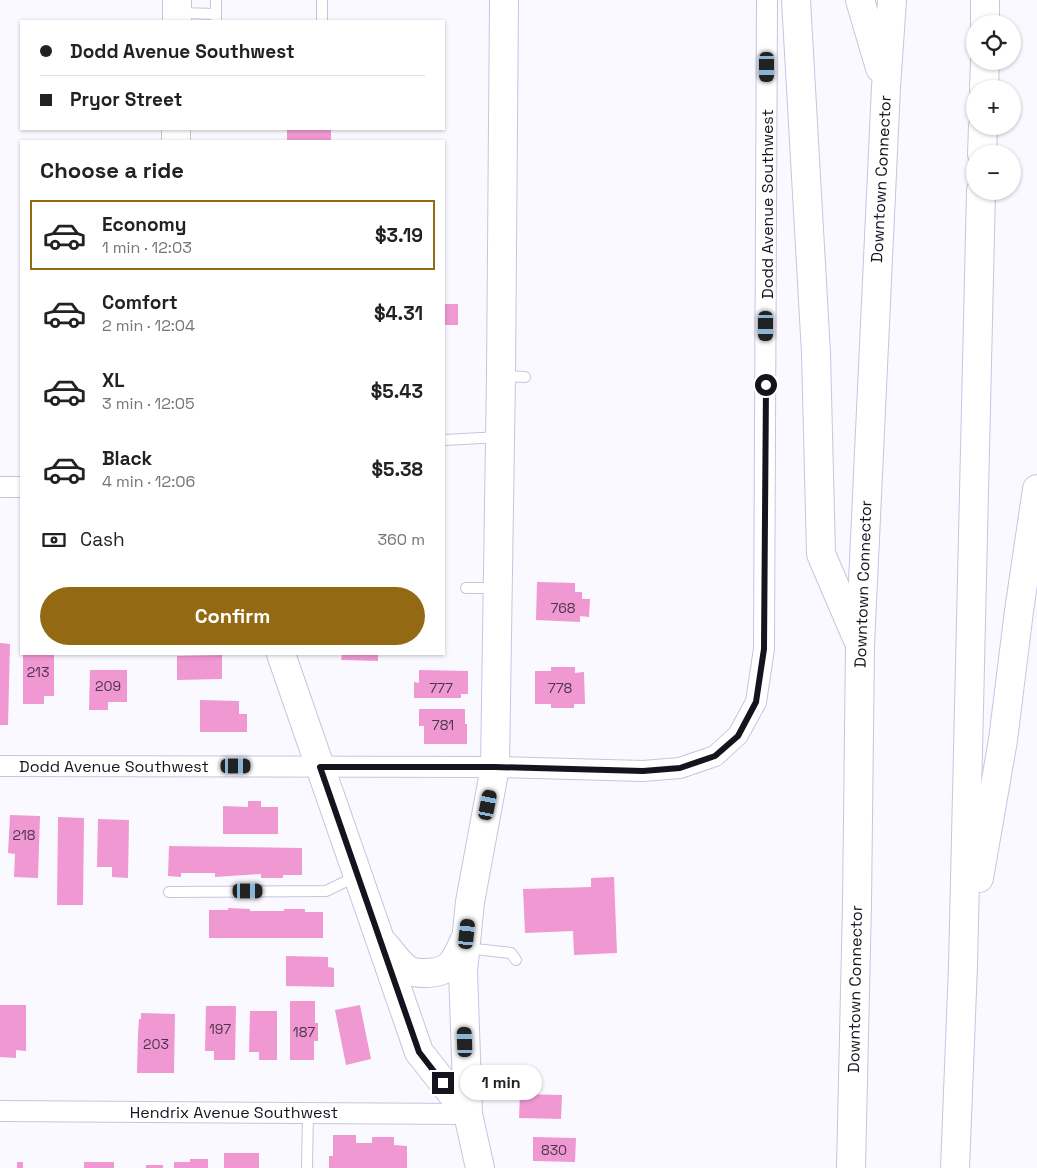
<!DOCTYPE html>
<html lang="en">
<head>
<meta charset="utf-8">
<style>
	body { margin:0; font-family:"Space Grotesk",sans-serif; background:#f2f2f2; color:#222; height:100vh; display:flex; flex-direction:column; font-size:19px; white-space:nowrap }
	* { box-sizing:border-box; margin:0 }
	p { font-size:16px; color:#767676 }
	.icon { flex:none; width:28px; height:28px; fill:none; stroke:currentColor; stroke-width:2; stroke-linecap:round; stroke-linejoin:round }
	.map { position:relative; flex:1; overflow:hidden }
	.side { position:absolute; left:20px; top:140px; width:425px; height:515px; display:flex; flex-direction:column; background:#fff; border-radius:0px; box-shadow:0 1px 4px #0004 }
	.side>* { flex:none }
	.banner { position:absolute; left:20px; top:20px; width:425px; height:110px; border-radius:0px; box-shadow:0 1px 4px #0004; display:grid; align-content:center; height:110px; padding:0 20px; background:#fff }
	.buttons { position:absolute; left:966px; top:15px; display:grid; gap:10px }
	.buttons a { display:grid; place-items:center; width:55px; height:55px; border-radius:50%; background:#fff; box-shadow:0 1px 4px #0004; font-size:25px }
	.end { position:absolute; width:22px; height:22px; margin:-11px; border:6px solid #15141e; background:#fff; box-shadow:0 0 0 2px #fff }
	.from { border-radius:50% }
	.bubble { position:absolute; height:35px; border-radius:18px; background:#fff; box-shadow:0 1px 4px #0004; font-size:16px; font-weight:600; line-height:35px; text-align:center }
	.car { position:absolute; width:15px; height:30px; margin:-15px -8px; border-radius:6px; box-shadow:0 0 4px 1px #0007; background:linear-gradient(#222 24%,#8ab4d8 0 40%,#222 0 76%,#8ab4d8 0 86%,#222 0) }
	.banner b { display:flex; align-items:center; gap:18px; height:48px; font-size:19px }
	.banner b+b { border-top:1px solid #e0e0e0 }
	.banner i { width:12px; height:12px; background:#222 }
	ul { padding:0; list-style:none }
	li { display:flex; align-items:center; gap:15px; height:70px; margin:0 10px 8px; padding:0 10px; border:2px solid transparent; border-radius:0px }
	li div { flex:1 }
	li b { display:block; font-size:19px }
	li em { font-style:normal; font-weight:600 }
	li.active { border-color:#936a13 }
	li>.icon { width:45px; height:45px; stroke-width:1.5 }
	h2 { padding:0 20px; font-size:22px; line-height:60px }
	.pay { display:flex; align-items:center; gap:12px; height:55px; padding:0 20px; font-size:19px }
	.pay p { margin-inline-start:auto }
	.cta { display:flex; gap:10px; margin-top:auto; padding:10px 20px }
	.cta a { flex:1; height:58px; border-radius:30px; background:#936a13; color:#fff; font-size:20px; font-weight:600; line-height:58px; text-align:center }
	.map>svg:first-child { display:block }
</style>
</head>
<body>
<div class="map">
<svg width="1037" height="1168" viewBox="0 0 1037 1168">
	<rect width="100%" height="100%" fill="#faf9ff"/>
	<!-- building -->
	<g fill="#ef98d2">
		<rect x="287" y="129" width="44" height="12"/>
		<rect x="444" y="304" width="14" height="21"/>
		<path d="M 537,582 L 575,583 L 575,592 L 582,592 L 582,599 L 590,599 L 589,617 L 580,616 L 580,622 L 536,620 Z"/>
		<path d="M 0,643 L 10,644 L 8,725 L 0,725 Z"/>
		<path d="M 23,654 L 54,654 L 54,696 L 44,696 L 44,704 L 23,704 Z"/>
		<path d="M 342,654 L 378,654 L 378,661 L 341,660 Z"/>
		<path d="M 222,655 L 222,679 L 177,680 L 177,656 Z"/>
		<path d="M 551,667 L 575,667 L 575,673 L 584,672 L 585,704 L 574,704 L 574,708 L 551,708 L 551,704 L 535,704 L 535,671 L 551,671 Z"/>
		<path d="M 90,670 L 127,670 L 127,702 L 108,702 L 108,710 L 89,710 Z"/>
		<path d="M 419,670 L 468,671 L 468,694 L 461,694 L 461,698 L 414,698 L 414,682 L 419,683 Z"/>
		<path d="M 200,700 L 239,701 L 239,714 L 247,714 L 247,732 L 200,732 Z"/>
		<path d="M 419,709 L 465,709 L 465,724 L 467,724 L 467,744 L 424,744 L 424,726 L 419,726 Z"/>
		<path d="M 248,801 L 261,801 L 261,807 L 278,807 L 278,834 L 223,834 L 223,806 L 248,807 Z"/>
		<path d="M 10,815 L 40,816 L 38,878 L 14,877 L 15,854 L 8,853 Z"/>
		<path d="M 58,817 L 84,818 L 83,905 L 57,905 Z"/>
		<path d="M 98,819 L 129,820 L 128,878 L 112,877 L 112,867 L 97,867 Z"/>
		<path d="M 169,846 L 302,848 L 302,875 L 283,875 L 283,878 L 261,878 L 261,874 L 215,877 L 215,873 L 181,873 L 181,877 L 168,876 Z"/>
		<path d="M 614,877 L 617,953 L 574,955 L 573,931 L 525,933 L 523,889 L 591,887 L 591,878 Z"/>
		<path d="M 228,908 L 250,909 L 250,911 L 284,911 L 284,909 L 305,909 L 305,912 L 323,912 L 323,938 L 209,938 L 209,910 L 228,910 Z"/>
		<path d="M 286,956 L 328,957 L 328,967 L 334,968 L 334,987 L 286,986 Z"/>
		<path d="M 290,1001 L 315,1001 L 315,1023 L 318,1023 L 318,1041 L 314,1041 L 314,1060 L 290,1060 Z"/>
		<path d="M 0,1005 L 26,1005 L 26,1051 L 16,1050 L 16,1058 L 0,1057 Z"/>
		<path d="M 360,1005 L 371,1059 L 346,1065 L 335,1010 Z"/>
		<path d="M 206,1006 L 236,1006 L 235,1060 L 214,1060 L 214,1051 L 205,1051 Z"/>
		<path d="M 250,1011 L 277,1011 L 277,1060 L 259,1060 L 259,1052 L 249,1052 Z"/>
		<path d="M 141,1013 L 175,1014 L 174,1073 L 137,1073 L 138,1034 L 139,1019 L 141,1019 Z"/>
		<path d="M 520,1094 L 562,1095 L 561,1119 L 519,1118 Z"/>
		<path d="M 333,1135 L 356,1135 L 356,1143 L 372,1143 L 372,1137 L 394,1137 L 394,1145 L 407,1146 L 407,1168 L 329,1168 L 329,1156 L 333,1156 Z"/>
		<path d="M 533,1137 L 576,1138 L 575,1162 L 533,1161 Z"/>
		<rect x="224" y="1153" width="35" height="15"/>
		<path d="M 190,1159 L 208,1159 L 208,1168 L 174,1168 L 174,1162 L 190,1162 Z"/>
		<rect x="17" y="1162" width="6" height="6"/>
		<rect x="84" y="1162" width="30" height="6"/>
		<rect x="146" y="1165" width="17" height="3"/>
	</g>
	<g fill="none" stroke-linecap="round" stroke-linejoin="round">
		<defs>
			<g id="lane">
				<path d="M 216,0 L 216,21"/>
				<path d="M 322,0 L 322,21"/>
				<path d="M 179,13 L 216,14"/>
				<path d="M 502,376 L 525,377"/>
				<path d="M 444,440 L 500,437"/>
				<path d="M 466,588 L 498,588"/>
				<path d="M 169,892 L 326,891 L 357,876"/>
				<path d="M 466,948 L 511,953 L 516,960"/>
				<path d="M 307,1168 L 308,1113"/>
			</g>
			<g id="street">
				<path d="M 0,487 L 21,487"/>
				<path d="M 0,766 L 495,767 L 643,771 L 680,768 L 715,756 L 738,735 L 756,702 L 764,649 L 767,0"/>
				<path d="M 0,1111 L 468,1114"/>
			</g>
			<g id="secondary">
				<path d="M 177,21 L 177,0"/>
				<path d="M 176,141 L 176,129"/>
				<path d="M 281,654 L 419,1052 L 468,1114"/>
				<path d="M 385,945 C 393,954 399,965 410,971 C 415,973 420,973 425,973 C 450,973 455,962 464,941"/>
				<path d="M 480,1168 L 468,1114 L 463,971 L 470,902 L 495,767 L 501,376 L 504,0"/>
			</g>
			<g id="highway">
				<path d="M 796,0 L 816,353 L 821,554 L 857,638"/>
				<path d="M 860,0 L 880,68"/>
				<path d="M 985,24 L 985,0"/>
				<path d="M 984,89 L 985,61"/>
				<path d="M 982,154 L 983,126"/>
				<path d="M 979,878 L 1003,740 L 1019,611 L 1037,489"/>
				<path d="M 851,1168 L 857,904 L 860,646 L 886,87 L 892,0"/>
				<path d="M 955,1168 L 963,966 L 981,191"/>
			</g>
		</defs>
		<!-- lane casing -->
		<use href="#lane" stroke="#c8c4e0" stroke-width="12"/>
		<!-- street casing -->
		<use href="#street" stroke="#c8c4e0" stroke-width="22"/>
		<!-- secondary casing -->
		<use href="#secondary" stroke="#c8c4e0" stroke-width="30"/>
		<!-- highway casing -->
		<use href="#highway" stroke="#c8c4e0" stroke-width="30"/>
		<!-- lane -->
		<use href="#lane" stroke="#fff" stroke-width="10"/>
		<!-- street -->
		<use href="#street" stroke="#fff" stroke-width="20"/>
		<!-- secondary -->
		<use href="#secondary" stroke="#fff" stroke-width="28"/>
		<!-- highway -->
		<use href="#highway" stroke="#fff" stroke-width="28"/>
	</g>
	<g fill="none" stroke-linecap="round" stroke-linejoin="round">
		<!-- route -->
		<path stroke="#15141e" stroke-width="6" d="M 443,1083 L 419,1052 L 320,767 L 495,767 L 643,771 L 680,768 L 715,756 L 738,736 L 756,702 L 764,649 L 766,385"/>
	</g>
	<g text-anchor="middle" dominant-baseline="central" stroke-width="5" stroke-linejoin="round" paint-order="stroke">
		<!-- number labels -->
		<g font-size="14" fill="#4c354b">
			<text x="563" y="608">768</text>
			<text x="38" y="672">213</text>
			<text x="108" y="686">209</text>
			<text x="441" y="688">777</text>
			<text x="560" y="688">778</text>
			<text x="443" y="725">781</text>
			<text x="24" y="835">218</text>
			<text x="220" y="1029">197</text>
			<text x="304" y="1032">187</text>
			<text x="156" y="1044">203</text>
			<text x="554" y="1150">830</text>
		</g>
		<!-- street labels -->
		<g font-size="16" fill="#15141e" stroke="#fff">
			<text transform="translate(881 179) rotate(-87)">Downtown Connector</text>
			<text transform="translate(767 204) rotate(-90)">Dodd Avenue Southwest</text>
			<text transform="translate(863 584) rotate(-88)">Downtown Connector</text>
			<text x="114" y="766">Dodd Avenue Southwest</text>
			<text transform="translate(855 989) rotate(-89)">Downtown Connector</text>
			<text x="234" y="1112">Hendrix Avenue Southwest</text>
		</g>
	</g>
</svg>
<div class="buttons">
<a><svg class="icon" aria-label="locate" viewBox="0 0 24 24"><circle cx="12" cy="12" r="6"/><path d="M12 2v4M12 18v4M2 12h4M18 12h4"/></svg></a>
<a>+</a>
<a>−</a>
</div>
<i class="end from" style="left:766px;top:385px"></i>
<i class="end" style="left:443px;top:1083px"></i>
<div class="bubble" style="left:460px;top:1065px;width:82px">1 min</div>
<i class="car" style="left:767px;top:67px;rotate:180deg"></i>
<i class="car" style="left:766px;top:326px;rotate:180deg"></i>
<i class="car" style="left:236px;top:766px;rotate:90deg"></i>
<i class="car" style="left:488px;top:805px;rotate:11deg"></i>
<i class="car" style="left:248px;top:891px;rotate:90deg"></i>
<i class="car" style="left:467px;top:934px;rotate:6deg"></i>
<i class="car" style="left:465px;top:1042px;rotate:358deg"></i>
<div class="banner">
<b><i class="from"></i>Dodd Avenue Southwest</b>
<b><i></i>Pryor Street</b>
</div>
<section class="side">
<h2>Choose a ride</h2>
<ul>
<li class="active"><svg class="icon" aria-label="car" viewBox="0 0 24 24"><path d="M5 17H2v-5l4-1 3-4h7l3 4 3 1v5h-3M9 17h6M6 11h13"/><circle cx="7" cy="17" r="2"/><circle cx="17" cy="17" r="2"/></svg><div><b>Economy</b><p>1 min · 12:03</p></div><em>$3.19</em></li>
<li><svg class="icon" aria-label="car" viewBox="0 0 24 24"><path d="M5 17H2v-5l4-1 3-4h7l3 4 3 1v5h-3M9 17h6M6 11h13"/><circle cx="7" cy="17" r="2"/><circle cx="17" cy="17" r="2"/></svg><div><b>Comfort</b><p>2 min · 12:04</p></div><em>$4.31</em></li>
<li><svg class="icon" aria-label="car" viewBox="0 0 24 24"><path d="M5 17H2v-5l4-1 3-4h7l3 4 3 1v5h-3M9 17h6M6 11h13"/><circle cx="7" cy="17" r="2"/><circle cx="17" cy="17" r="2"/></svg><div><b>XL</b><p>3 min · 12:05</p></div><em>$5.43</em></li>
<li><svg class="icon" aria-label="car" viewBox="0 0 24 24"><path d="M5 17H2v-5l4-1 3-4h7l3 4 3 1v5h-3M9 17h6M6 11h13"/><circle cx="7" cy="17" r="2"/><circle cx="17" cy="17" r="2"/></svg><div><b>Black</b><p>4 min · 12:06</p></div><em>$5.38</em></li>
</ul>
<div class="pay"><svg class="icon" aria-label="cash" viewBox="0 0 24 24"><path d="M3 7h18v10H3z"/><circle cx="12" cy="12" r="2"/></svg>Cash<p>360 m</p></div>
<div class="cta"><a>Confirm</a></div>
</section>
</div>
</body>
</html>
